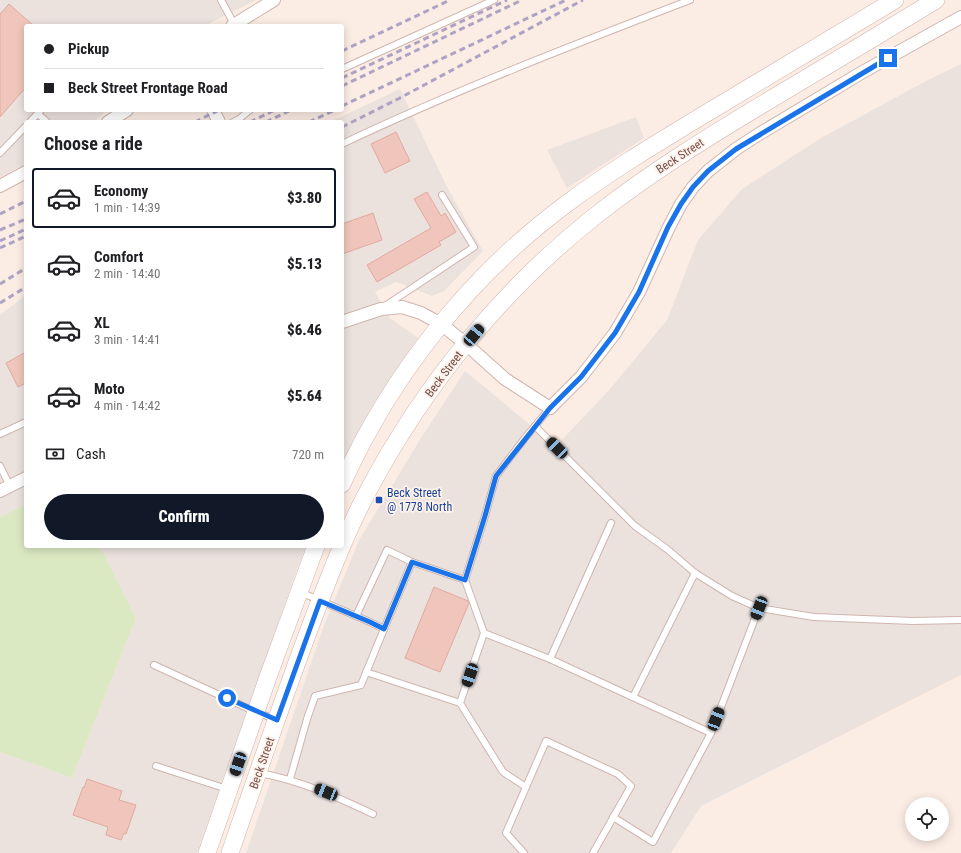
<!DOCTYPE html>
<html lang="en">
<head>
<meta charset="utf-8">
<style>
	body { margin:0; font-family:"Roboto Condensed",sans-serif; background:#f2f2f2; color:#202124; height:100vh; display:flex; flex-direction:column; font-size:15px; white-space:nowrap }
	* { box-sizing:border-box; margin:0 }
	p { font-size:13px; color:#757577 }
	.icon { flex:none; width:22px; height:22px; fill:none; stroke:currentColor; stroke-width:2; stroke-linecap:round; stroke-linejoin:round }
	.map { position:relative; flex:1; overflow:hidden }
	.side { position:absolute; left:24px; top:120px; width:320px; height:428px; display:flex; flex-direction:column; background:#fff; border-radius:4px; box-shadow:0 2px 10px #0003 }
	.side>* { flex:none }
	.hud { position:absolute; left:24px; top:24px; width:320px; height:88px; border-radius:4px; box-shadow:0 2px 10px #0003; display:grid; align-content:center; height:88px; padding:0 20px; background:#fff }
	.buttons { position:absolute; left:905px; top:797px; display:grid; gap:8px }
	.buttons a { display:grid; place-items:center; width:44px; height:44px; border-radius:50%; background:#fff; box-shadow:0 2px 10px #0003; font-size:20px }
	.end { position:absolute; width:18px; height:18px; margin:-9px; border:5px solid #1a73e8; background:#fff; box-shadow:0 0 0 2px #fff }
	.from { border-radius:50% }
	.car { position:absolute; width:12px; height:24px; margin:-12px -6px; border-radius:5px; box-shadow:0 0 3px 1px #0007; background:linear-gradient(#222 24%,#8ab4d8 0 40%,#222 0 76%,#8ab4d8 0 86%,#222 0) }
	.hud b { display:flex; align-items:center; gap:14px; height:38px; font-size:15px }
	.hud b+b { border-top:1px solid #e0e0e0 }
	.hud i { width:10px; height:10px; background:#202124 }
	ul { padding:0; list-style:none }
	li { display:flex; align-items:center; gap:12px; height:60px; margin:0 8px 6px; padding:0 12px; border:2px solid transparent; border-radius:4px }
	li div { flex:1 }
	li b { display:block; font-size:15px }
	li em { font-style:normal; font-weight:800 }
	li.current { border-color:#111827 }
	li>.icon { width:36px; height:36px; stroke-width:1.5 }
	h2 { padding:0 20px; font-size:18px; line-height:48px }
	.pay { display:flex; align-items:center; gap:10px; height:44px; padding:0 20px; font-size:15px }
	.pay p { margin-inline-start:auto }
	.button { display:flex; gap:8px; margin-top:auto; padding:8px 20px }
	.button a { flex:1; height:46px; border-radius:24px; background:#111827; color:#fff; font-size:16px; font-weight:800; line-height:46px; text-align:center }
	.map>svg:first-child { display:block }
</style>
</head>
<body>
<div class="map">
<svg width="961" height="853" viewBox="0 0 961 853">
	<rect width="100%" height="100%" fill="#fcede4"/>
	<!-- industrial -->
	<g fill="#ebe2de">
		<path d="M 0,0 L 256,0 L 210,23 L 206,26 L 26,26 L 26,110 L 107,110 L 93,122 L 26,122 L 26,164 L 0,177 Z"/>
		<path d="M 961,64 L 961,675 L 701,806 L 671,853 L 246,853 L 323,628 L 359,540 L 421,438 L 465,371 L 556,446 L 610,389 L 667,320 L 698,240 L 742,189 L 821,138 L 928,80 Z"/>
		<path d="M 400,89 L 447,187 L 483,251 L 444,291 L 432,296 L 396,282 L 375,292 L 390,318 L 418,338 L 381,395 L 342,462 L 342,122 L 330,122 Z"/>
		<path d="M 636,117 L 644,138 L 567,188 L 547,150 Z"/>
		<path d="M 26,295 L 26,506 L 0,518 L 0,315 Z"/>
		<path d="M 100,546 L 306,546 L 295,575 L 197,853 L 0,853 L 0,752 L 72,778 L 136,618 Z"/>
	</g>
	<!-- green -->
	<path fill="#dbe9c3" d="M 26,505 L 26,546 L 100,546 L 136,618 L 72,778 L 0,752 L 0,517 Z"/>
	<!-- building -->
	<g fill="#f0c6bc" stroke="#e2a99d">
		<path d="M 9,4 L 34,26 L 26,26 L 26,87 L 0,117 L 0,14 Z"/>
		<path d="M 396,132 L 410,161 L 385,173 L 371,144 Z"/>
		<path d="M 427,192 L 441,216 L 445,213 L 456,232 L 439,242 L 441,245 L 377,282 L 367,265 L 431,228 L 414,199 Z"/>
		<path d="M 373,213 L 382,240 L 342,254 L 342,224 Z"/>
		<path d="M 26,352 L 26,383 L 18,387 L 6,363 Z"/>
		<path d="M 434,587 L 468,601 L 469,603 L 440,672 L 405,658 Z"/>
		<path d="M 87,779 L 122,791 L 119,800 L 136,805 L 126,834 L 124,833 L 121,840 L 106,835 L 108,827 L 73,815 L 83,787 L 84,788 Z"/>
	</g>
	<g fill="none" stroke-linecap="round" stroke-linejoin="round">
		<defs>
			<g id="service">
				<path d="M 221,0 L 234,24"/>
				<path d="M 342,69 L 494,0"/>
				<path d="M 38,114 L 47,122"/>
				<path d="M 30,122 L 41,110"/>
				<path d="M 233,122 L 239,119 L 250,110"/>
				<path d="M 342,144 C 456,90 573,45 690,0"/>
				<path d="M 0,153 L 26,126"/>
				<path d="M 385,306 L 474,247 L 442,195"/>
				<path d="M 535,426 L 635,526 L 667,549 L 695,573 L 732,596 L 759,608 L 814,617 L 913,621 L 961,620"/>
				<path d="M 0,434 L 24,423 L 26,424"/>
				<path d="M 0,466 L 10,486"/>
				<path d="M 356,616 L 387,550 L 412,562 L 465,580 L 485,516 L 496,476 L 525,438 L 550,408"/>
				<path d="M 384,629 L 412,562"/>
				<path d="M 484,633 L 550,659 L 711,733 L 759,608"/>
				<path d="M 550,659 L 611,523"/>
				<path d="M 154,665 L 256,712 L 275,719"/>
				<path d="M 366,672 L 460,703 L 503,772 L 526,787"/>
				<path d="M 633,697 L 695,573"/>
				<path d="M 460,703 L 484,633 L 465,580"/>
				<path d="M 156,766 L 227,789"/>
				<path d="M 260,773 C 301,781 335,796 373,814"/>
				<path d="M 290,779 L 307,719 L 315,696 L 361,685 L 384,629 L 370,622 L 300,592"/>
				<path d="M 613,817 L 653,842 L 711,733"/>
				<path d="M 524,853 L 506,833 L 546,741 L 618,774 L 631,786 L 593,853"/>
			</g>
			<g id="minor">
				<path d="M 232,26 L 274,0"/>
				<path d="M 213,110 L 219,122"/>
				<path d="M 108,122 L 127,110"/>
				<path d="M 0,186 L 26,172"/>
				<path d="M 342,322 L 381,309 L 402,307 L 421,313 L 441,324 L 466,344 L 505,379 L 550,408 L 581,377 L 615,333 L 639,292 L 669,227 L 681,204 L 693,187 L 708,171 L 736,149 L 759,134 L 861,73 L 961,17"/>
				<path d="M 0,491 L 26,478"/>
			</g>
			<g id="secondary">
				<path d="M 342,484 C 392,373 471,274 569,202 C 612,170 659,142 705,114 C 768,76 832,38 895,0"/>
				<path d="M 207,853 L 268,677 L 316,546"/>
				<path d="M 230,853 C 257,775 284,696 313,619 C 330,575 346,532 368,491 C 424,385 504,287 599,213 C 654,170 713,134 773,98 C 827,66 882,33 936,0"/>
			</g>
		</defs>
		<!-- service casing -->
		<use href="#service" stroke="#cfb5ae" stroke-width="8"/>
		<!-- minor casing -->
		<use href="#minor" stroke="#cfb5ae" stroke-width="14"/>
		<!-- secondary casing -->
		<use href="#secondary" stroke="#d2b4ab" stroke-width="18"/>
		<!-- service -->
		<use href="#service" stroke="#fff" stroke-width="6"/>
		<!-- minor -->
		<use href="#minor" stroke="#fff" stroke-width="12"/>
		<!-- secondary -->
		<use href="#secondary" stroke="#fff" stroke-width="17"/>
		<!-- rail -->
		<g stroke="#aea3c5" stroke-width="3" stroke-dasharray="6 4" stroke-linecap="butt">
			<path d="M 342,51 L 450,0"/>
			<path d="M 342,78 L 507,0"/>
			<path d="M 342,86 L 522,0"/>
			<path d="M 342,106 L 566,0"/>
			<path d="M 195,122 L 219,110"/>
			<path d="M 250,122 L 275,110"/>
			<path d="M 266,122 L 291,110"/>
			<path d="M 309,122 L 335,110"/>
			<path d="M 342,127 L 398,99 L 583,0"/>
			<path d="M 0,214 L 26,201"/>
			<path d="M 0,230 L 26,219"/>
			<path d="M 0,241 L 26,229"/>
			<path d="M 0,248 L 26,236"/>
			<path d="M 0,284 L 26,268"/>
			<path d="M 0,303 L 26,287"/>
		</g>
	</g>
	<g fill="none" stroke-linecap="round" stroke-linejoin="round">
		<!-- route -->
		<path stroke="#1a73e8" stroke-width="5" d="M 227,698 L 277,720 L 320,601 L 370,622 L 384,629 L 412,562 L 465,580 L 485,516 L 496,476 L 550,408 L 581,377 L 615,333 L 639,292 L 668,227 L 681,204 L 693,187 L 708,171 L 736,149 L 888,58"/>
	</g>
	<!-- markers -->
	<rect fill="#1a4fb4" stroke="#fff2ea" stroke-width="1.5" x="375" y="496" width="8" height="8" rx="2"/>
	<g text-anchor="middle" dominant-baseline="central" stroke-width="3.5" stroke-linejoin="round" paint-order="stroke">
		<!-- street labels -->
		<g font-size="12" fill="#73504a" stroke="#fff2ea">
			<text transform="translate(680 156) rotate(-33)">Beck Street</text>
			<text transform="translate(444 374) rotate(-53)">Beck Street</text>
			<text transform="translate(262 763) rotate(-71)">Beck Street</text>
		</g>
		<!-- transit labels -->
		<g font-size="12" fill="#164399" stroke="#fff2ea" text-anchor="start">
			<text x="387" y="493">Beck Street<tspan x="387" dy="14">@ 1778 North</tspan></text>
		</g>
	</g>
</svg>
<div class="buttons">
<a><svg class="icon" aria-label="locate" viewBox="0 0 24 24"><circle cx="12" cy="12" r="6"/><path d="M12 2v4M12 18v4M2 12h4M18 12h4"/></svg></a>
</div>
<i class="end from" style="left:227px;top:698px"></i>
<i class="end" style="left:888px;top:58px"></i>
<i class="car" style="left:474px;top:335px;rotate:40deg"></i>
<i class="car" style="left:557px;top:448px;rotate:315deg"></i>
<i class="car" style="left:759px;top:608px;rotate:201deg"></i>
<i class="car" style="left:470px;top:675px;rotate:199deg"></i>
<i class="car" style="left:716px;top:719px;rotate:21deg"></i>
<i class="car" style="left:238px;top:764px;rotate:199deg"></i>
<i class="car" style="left:326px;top:792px;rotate:292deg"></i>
<div class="hud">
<b><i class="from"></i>Pickup</b>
<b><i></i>Beck Street Frontage Road</b>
</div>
<section class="side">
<h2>Choose a ride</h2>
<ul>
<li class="current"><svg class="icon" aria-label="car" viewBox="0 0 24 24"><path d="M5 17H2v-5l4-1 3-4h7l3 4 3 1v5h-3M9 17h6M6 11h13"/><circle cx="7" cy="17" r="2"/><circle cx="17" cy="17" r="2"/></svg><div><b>Economy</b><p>1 min · 14:39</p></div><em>$3.80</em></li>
<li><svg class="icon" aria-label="car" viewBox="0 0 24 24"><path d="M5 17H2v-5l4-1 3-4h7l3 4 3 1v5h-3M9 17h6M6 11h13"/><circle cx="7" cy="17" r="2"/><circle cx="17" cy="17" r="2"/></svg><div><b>Comfort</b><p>2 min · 14:40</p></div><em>$5.13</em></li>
<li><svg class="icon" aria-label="car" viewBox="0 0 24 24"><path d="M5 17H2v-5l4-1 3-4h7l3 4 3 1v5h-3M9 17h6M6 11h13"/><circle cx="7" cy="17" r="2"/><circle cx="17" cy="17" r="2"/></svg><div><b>XL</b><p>3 min · 14:41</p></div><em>$6.46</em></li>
<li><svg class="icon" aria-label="car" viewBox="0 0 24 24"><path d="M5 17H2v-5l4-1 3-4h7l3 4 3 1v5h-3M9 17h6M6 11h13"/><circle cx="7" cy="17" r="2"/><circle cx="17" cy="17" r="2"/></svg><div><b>Moto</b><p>4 min · 14:42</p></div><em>$5.64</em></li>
</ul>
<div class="pay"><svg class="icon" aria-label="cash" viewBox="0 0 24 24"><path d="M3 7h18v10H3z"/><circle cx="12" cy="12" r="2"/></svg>Cash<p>720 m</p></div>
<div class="button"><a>Confirm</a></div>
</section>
</div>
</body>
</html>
